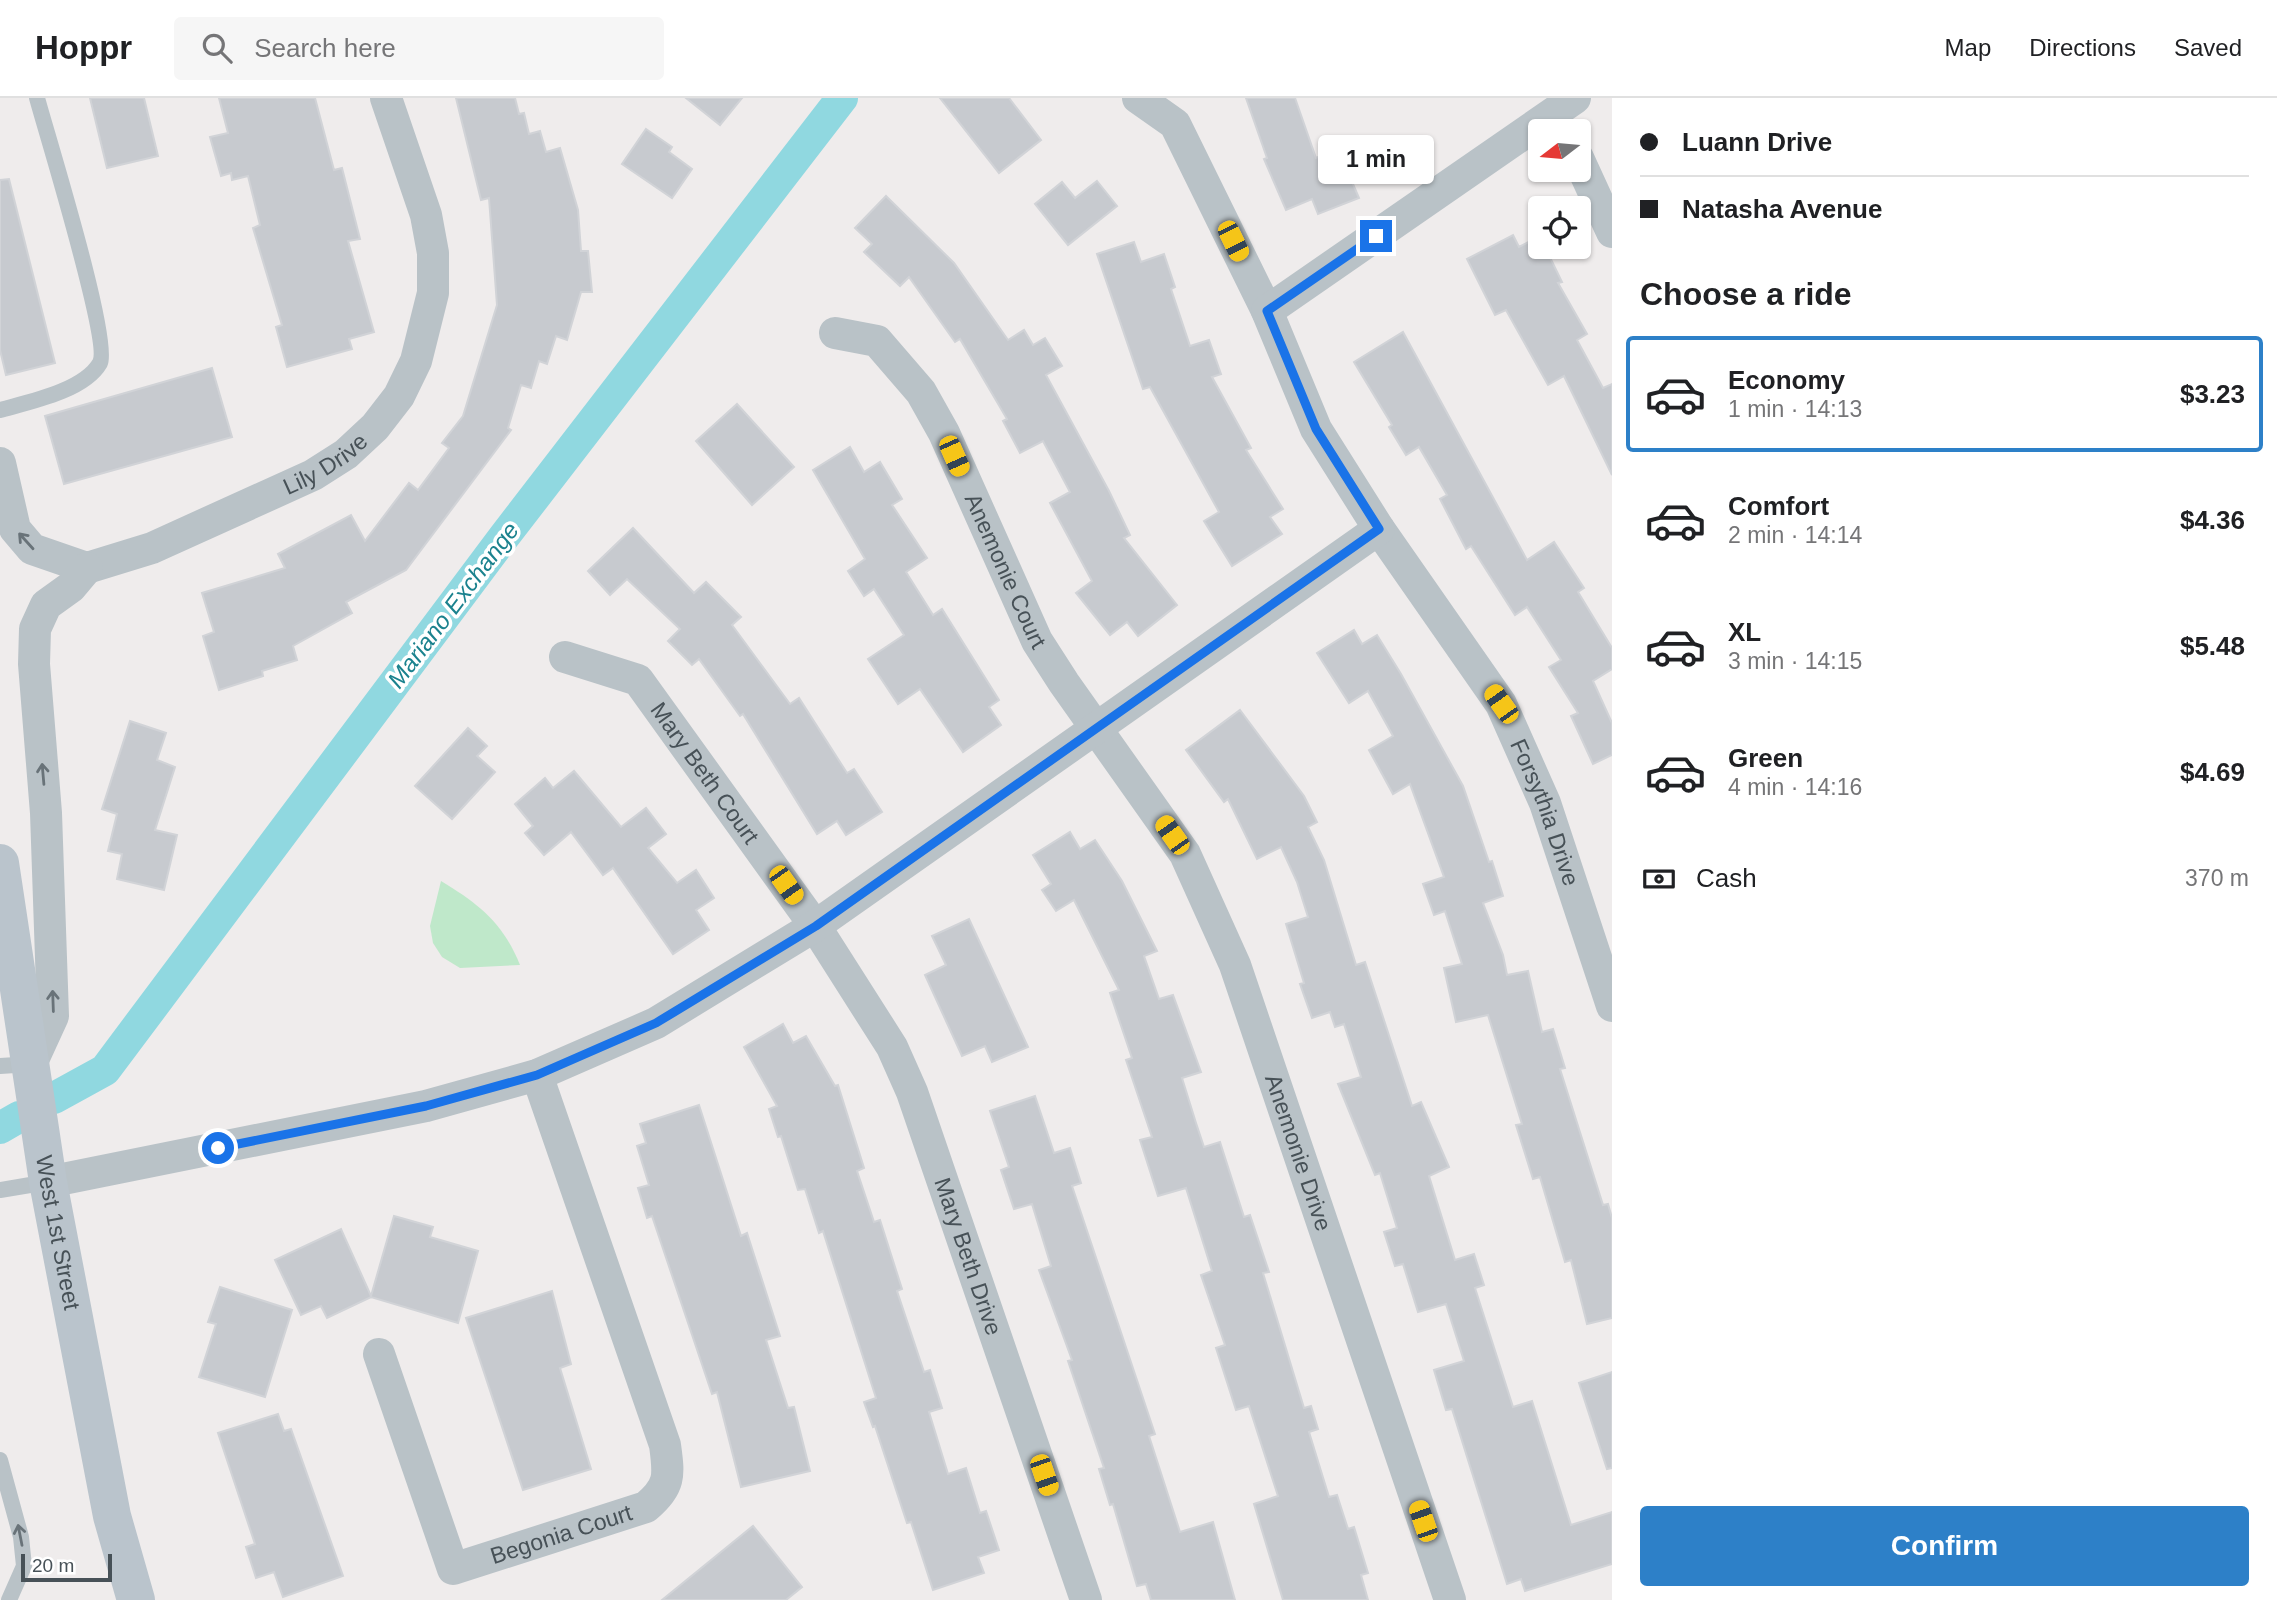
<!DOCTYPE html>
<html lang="en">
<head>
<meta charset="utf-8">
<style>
	body { margin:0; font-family:Arial,sans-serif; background:#f6f6f6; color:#202124; height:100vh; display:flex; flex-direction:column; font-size:26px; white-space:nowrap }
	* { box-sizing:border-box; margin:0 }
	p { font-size:23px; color:#757577 }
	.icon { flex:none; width:38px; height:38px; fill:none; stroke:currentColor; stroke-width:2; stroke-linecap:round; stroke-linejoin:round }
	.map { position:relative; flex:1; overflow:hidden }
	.details { display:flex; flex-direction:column; background:#fff; width:665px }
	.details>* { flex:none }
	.guide { display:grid; align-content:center; height:154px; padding:0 28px; background:#fff }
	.needle { width:46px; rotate:254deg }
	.controls { position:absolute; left:1528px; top:21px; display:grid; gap:14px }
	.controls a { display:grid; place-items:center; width:63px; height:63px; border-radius:7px; background:#fff; box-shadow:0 2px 5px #0004; font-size:35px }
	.scale { position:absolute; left:21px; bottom:18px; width:91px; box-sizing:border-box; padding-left:7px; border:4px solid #475157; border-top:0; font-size:19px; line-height:24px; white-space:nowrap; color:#475157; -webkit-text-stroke:5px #fff; paint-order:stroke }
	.end { position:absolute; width:32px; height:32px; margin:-16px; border:9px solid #1a73e8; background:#fff; box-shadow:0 0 0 4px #fff }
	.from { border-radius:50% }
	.bubble { position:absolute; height:49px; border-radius:7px; background:#fff; box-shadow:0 2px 5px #0004; font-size:23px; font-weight:700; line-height:49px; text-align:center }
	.car { position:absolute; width:21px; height:42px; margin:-21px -10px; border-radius:9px; box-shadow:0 0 5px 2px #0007; background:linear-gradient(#f5c518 24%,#345 0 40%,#f5c518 0 76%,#345 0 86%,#f5c518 0) }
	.guide b { display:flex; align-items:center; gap:24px; height:66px; font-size:26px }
	.guide b+b { border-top:2px solid #e0e0e0 }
	.guide i { width:18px; height:18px; background:#202124 }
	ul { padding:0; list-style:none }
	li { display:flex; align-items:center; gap:21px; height:116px; margin:0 14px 10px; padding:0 14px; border:4px solid transparent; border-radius:7px }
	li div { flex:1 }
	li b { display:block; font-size:26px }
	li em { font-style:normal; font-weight:700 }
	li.selected { border-color:#2d80c8 }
	li>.icon { width:63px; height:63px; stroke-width:1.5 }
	h2 { padding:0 28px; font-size:32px; line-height:84px }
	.pay { display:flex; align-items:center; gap:18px; height:77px; padding:0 28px; font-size:26px }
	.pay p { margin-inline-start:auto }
	.action { display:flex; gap:14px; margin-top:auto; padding:14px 28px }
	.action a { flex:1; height:80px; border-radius:7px; background:#2d80c8; color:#fff; font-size:28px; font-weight:700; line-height:80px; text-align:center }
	header { display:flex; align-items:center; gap:42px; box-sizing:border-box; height:98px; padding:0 35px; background:#fff; border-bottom:2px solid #e0e0e0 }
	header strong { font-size:33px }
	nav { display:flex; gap:38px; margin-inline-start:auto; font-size:24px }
	.search { width:490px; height:63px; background:#f6f6f6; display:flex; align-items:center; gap:18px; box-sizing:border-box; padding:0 24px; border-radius:7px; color:#757577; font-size:26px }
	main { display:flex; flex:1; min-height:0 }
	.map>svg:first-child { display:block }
</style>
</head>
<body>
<header>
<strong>Hoppr</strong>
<div class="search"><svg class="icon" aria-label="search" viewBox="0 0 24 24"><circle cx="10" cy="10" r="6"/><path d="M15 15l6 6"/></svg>Search here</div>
<nav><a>Map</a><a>Directions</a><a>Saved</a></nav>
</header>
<main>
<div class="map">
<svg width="1612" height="1502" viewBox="0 0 1612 1502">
	<rect width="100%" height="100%" fill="#efecec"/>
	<!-- green -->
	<path fill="#bfe8ca" d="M 441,783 C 479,806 503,825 520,867 L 460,870 L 442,859 L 433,845 L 430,828 Z"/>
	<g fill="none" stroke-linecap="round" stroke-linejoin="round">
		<!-- canal -->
		<g stroke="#90d8e0" stroke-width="32">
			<path d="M 54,1000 L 105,972 L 503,440 L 842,0"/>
			<path d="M 0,1030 L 19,1019"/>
		</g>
	</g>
	<!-- building -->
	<g fill="#c7cacf" stroke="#d1d3d7" stroke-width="2">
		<path d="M 90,0 L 144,0 L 158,58 L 107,70 Z"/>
		<path d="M 219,0 L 315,0 L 334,72 L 342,70 L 360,141 L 348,143 L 374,234 L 349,241 L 352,251 L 287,269 L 276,229 L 282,227 L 253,130 L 260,127 L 248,78 L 232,82 L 231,75 L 221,78 L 210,39 L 228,35 Z"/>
		<path d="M 456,0 L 515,0 L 519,16 L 524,15 L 529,36 L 540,33 L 546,54 L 560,50 L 578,112 L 581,153 L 588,153 L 592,194 L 581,194 L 567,242 L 556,238 L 547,266 L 539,263 L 531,290 L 521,287 L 508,330 L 511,332 L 406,472 L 346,504 L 352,515 L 293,548 L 297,562 L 262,573 L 263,578 L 219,592 L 203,538 L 214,534 L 202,495 L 285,470 L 278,456 L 351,417 L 365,443 L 409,385 L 418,392 L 449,350 L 442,345 L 463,318 L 497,207 L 489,100 L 481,102 Z"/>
		<path d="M 686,0 L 742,0 L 720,27 Z"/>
		<path d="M 940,0 L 1009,0 L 1041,42 L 999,75 Z"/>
		<path d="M 1246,0 L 1295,0 L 1316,60 L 1338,51 L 1359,100 L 1318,116 L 1312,101 L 1286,112 L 1264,61 L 1267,60 Z"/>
		<path d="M 646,31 L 672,49 L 669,54 L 692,71 L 672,100 L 622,66 Z"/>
		<path d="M 9,81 L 55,265 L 6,277 L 0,252 L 0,82 Z"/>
		<path d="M 1097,83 L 1117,108 L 1068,147 L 1035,106 L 1062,84 L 1075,100 Z"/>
		<path d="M 886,98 L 954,165 L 1008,242 L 1024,232 L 1033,247 L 1045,240 L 1062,268 L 1046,277 L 1109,393 L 1130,437 L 1124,440 L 1177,507 L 1138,538 L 1127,524 L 1110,537 L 1076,495 L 1092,483 L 1050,405 L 1070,394 L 1043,343 L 1020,355 L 1003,323 L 1007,321 L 960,241 L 955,244 L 909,179 L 900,188 L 864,154 L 872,146 L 855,130 Z"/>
		<path d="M 1513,137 L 1519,149 L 1540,138 L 1540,149 L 1545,149 L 1562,184 L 1558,185 L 1587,236 L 1577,242 L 1603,290 L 1612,286 L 1612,377 L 1564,278 L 1548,287 L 1506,212 L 1495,217 L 1467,161 Z"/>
		<path d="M 1134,144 L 1141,164 L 1164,156 L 1175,189 L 1171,191 L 1190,248 L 1209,242 L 1221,276 L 1212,279 L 1251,350 L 1246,352 L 1283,411 L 1270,419 L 1282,436 L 1232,468 L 1204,423 L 1219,414 L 1150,289 L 1143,291 L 1097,156 Z"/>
		<path d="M 1403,234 L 1527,462 L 1554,444 L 1584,490 L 1578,494 L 1612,550 L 1612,571 L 1593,583 L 1612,625 L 1612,657 L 1593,666 L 1571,618 L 1578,615 L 1549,569 L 1561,562 L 1527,509 L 1515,517 L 1471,448 L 1466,451 L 1440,401 L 1447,397 L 1419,349 L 1406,357 L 1389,329 L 1392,327 L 1354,264 Z"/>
		<path d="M 212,270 L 232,339 L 64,386 L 45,318 Z"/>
		<path d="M 737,306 L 794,369 L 752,407 L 696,343 Z"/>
		<path d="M 850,349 L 864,374 L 880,364 L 902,401 L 892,407 L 927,460 L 906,474 L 933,517 L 942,511 L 999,602 L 989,609 L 1001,627 L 963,654 L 920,591 L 898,606 L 868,561 L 904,537 L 874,491 L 864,498 L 848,473 L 865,461 L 813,372 Z"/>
		<path d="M 633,430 L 694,495 L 706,484 L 741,519 L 732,527 L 790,606 L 799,600 L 847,675 L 854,671 L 882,714 L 846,737 L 837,723 L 817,736 L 743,616 L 740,618 L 699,561 L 692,567 L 668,543 L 680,531 L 627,481 L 610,497 L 588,473 Z"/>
		<path d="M 1354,532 L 1362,546 L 1377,537 L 1401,576 L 1463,688 L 1489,764 L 1492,763 L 1503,798 L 1483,805 L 1503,857 L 1507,877 L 1528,873 L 1542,934 L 1553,931 L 1565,970 L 1560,971 L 1603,1107 L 1608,1106 L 1612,1120 L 1612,1220 L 1587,1226 L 1571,1162 L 1565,1164 L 1540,1079 L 1533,1081 L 1516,1027 L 1522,1026 L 1488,917 L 1456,924 L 1444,870 L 1462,866 L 1445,813 L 1434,817 L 1423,786 L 1444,779 L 1410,686 L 1393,696 L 1369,652 L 1393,638 L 1368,593 L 1349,605 L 1317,555 Z"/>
		<path d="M 1240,612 L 1304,698 L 1317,724 L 1308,729 L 1324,762 L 1356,867 L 1365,864 L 1412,1008 L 1421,1004 L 1449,1069 L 1429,1078 L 1455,1162 L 1474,1156 L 1484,1187 L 1475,1190 L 1513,1309 L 1532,1303 L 1571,1427 L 1612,1414 L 1612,1466 L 1525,1493 L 1521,1481 L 1507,1486 L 1452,1311 L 1446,1312 L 1434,1272 L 1464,1263 L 1446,1206 L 1418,1214 L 1403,1166 L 1395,1168 L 1384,1134 L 1397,1130 L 1380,1075 L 1375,1077 L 1338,986 L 1361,979 L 1344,926 L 1335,929 L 1330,914 L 1312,920 L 1300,886 L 1304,885 L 1286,826 L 1308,819 L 1297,784 L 1281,749 L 1257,761 L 1228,701 L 1224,704 L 1186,652 Z"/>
		<path d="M 130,623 L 166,635 L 157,662 L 175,669 L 155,732 L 177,737 L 164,792 L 117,781 L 122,756 L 108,753 L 117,716 L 102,711 Z"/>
		<path d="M 468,630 L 487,648 L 477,658 L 495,674 L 452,721 L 415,688 Z"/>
		<path d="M 574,673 L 621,729 L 646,710 L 666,736 L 648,750 L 677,785 L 696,772 L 714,800 L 696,812 L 709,832 L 673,856 L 613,770 L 603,777 L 571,734 L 544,757 L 525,735 L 533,728 L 515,706 L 545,680 L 553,690 Z"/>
		<path d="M 1070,734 L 1080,751 L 1095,742 L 1122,783 L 1157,853 L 1144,858 L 1159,901 L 1173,897 L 1201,974 L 1182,980 L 1196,1025 L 1204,1049 L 1220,1044 L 1244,1119 L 1250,1117 L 1269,1174 L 1263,1175 L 1304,1310 L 1311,1308 L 1318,1331 L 1309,1334 L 1329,1399 L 1337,1397 L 1348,1431 L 1354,1429 L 1368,1475 L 1361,1477 L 1368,1502 L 1283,1502 L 1254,1406 L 1278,1398 L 1249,1308 L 1236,1312 L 1216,1250 L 1225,1247 L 1201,1177 L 1212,1173 L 1186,1090 L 1158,1098 L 1140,1042 L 1152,1039 L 1126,962 L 1132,960 L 1110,895 L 1119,892 L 1074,802 L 1056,813 L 1042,792 L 1051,786 L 1033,757 Z"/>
		<path d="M 969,821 L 1028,949 L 992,964 L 985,948 L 962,958 L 925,877 L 946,867 L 932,838 Z"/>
		<path d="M 783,926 L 793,945 L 806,938 L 835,988 L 838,987 L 864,1070 L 857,1073 L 874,1124 L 880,1122 L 902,1191 L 897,1193 L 924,1274 L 930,1272 L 942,1310 L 929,1314 L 948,1376 L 966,1370 L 980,1415 L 986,1413 L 999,1452 L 978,1459 L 984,1475 L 933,1492 L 911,1424 L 907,1425 L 875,1328 L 873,1329 L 864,1304 L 876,1300 L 823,1133 L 819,1135 L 805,1091 L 798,1092 L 781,1038 L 778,1039 L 769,1011 L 777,1008 L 744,949 Z"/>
		<path d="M 1035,998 L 1054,1055 L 1070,1050 L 1081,1085 L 1072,1088 L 1155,1336 L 1149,1338 L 1180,1434 L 1213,1424 L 1235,1502 L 1151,1502 L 1146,1486 L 1137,1488 L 1113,1406 L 1110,1407 L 1099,1371 L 1104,1370 L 1068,1263 L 1072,1262 L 1039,1172 L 1051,1168 L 1032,1106 L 1014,1111 L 1001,1072 L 1009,1069 L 990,1013 Z"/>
		<path d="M 699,1007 L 741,1138 L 747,1135 L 780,1238 L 766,1242 L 788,1310 L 794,1309 L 810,1373 L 741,1389 L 717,1294 L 712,1296 L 652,1118 L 647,1120 L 638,1090 L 649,1087 L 637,1048 L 646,1045 L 640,1026 Z"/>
		<path d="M 394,1118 L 433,1129 L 430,1139 L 478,1153 L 458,1225 L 371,1199 L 327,1220 L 321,1208 L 301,1217 L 275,1162 L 341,1131 L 371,1198 Z"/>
		<path d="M 220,1189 L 292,1212 L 265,1299 L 199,1279 L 216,1226 L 208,1224 Z"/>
		<path d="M 552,1193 L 571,1266 L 560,1270 L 591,1371 L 523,1392 L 466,1220 Z"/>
		<path d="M 1612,1274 L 1612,1370 L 1607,1371 L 1579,1285 Z"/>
		<path d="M 278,1316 L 284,1333 L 291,1331 L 343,1478 L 283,1499 L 274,1474 L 256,1480 L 246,1449 L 255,1446 L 218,1335 Z"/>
		<path d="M 753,1428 L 802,1489 L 786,1502 L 662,1502 Z"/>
	</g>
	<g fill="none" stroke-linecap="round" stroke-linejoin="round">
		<!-- service -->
		<g stroke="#b9c2c7" stroke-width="16">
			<path d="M 0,312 C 29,304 84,293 100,265 C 111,243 47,37 37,0"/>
			<path d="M 0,968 L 31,966"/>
			<path d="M 0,1092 L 48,1084"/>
			<path d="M 0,1362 L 21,1439 L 24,1468 L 9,1502"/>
		</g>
		<!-- minor -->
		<g stroke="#b9c2c7" stroke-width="32">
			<path id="s1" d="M 1138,0 L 1175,26 L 1267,213 L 1316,331 L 1379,431 L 1501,606 L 1545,705 L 1612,908"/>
			<path d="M 1578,60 L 1612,134"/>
			<path d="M 1267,213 L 1575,0"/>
			<path id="s2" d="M 835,235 L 877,243 L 921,294 L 944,335 L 1037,543 L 1064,585 L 1185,756 L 1235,867 L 1450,1502"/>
			<path id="s3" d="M 0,365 L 15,431 L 32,451 L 87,470 L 152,450 L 313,377 L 346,356 L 375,329 L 399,298 L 416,263 L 433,195 L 433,155 L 426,117 L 386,0"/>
			<path id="s4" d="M 565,559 L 638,582 L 815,828 L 892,949 L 912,994 L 1086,1502"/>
			<path d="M 31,966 L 53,918 L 46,715 L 34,566 L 35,531 L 46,507 L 71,489 L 87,470"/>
			<path d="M 48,1084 L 426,1008 L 537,977 L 656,925 L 815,828 L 1379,431"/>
			<path id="s5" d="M 379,1256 L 453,1471 L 646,1409 C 671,1388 669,1377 665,1347 L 537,977"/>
		</g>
		<!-- secondary -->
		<path stroke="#bac4cc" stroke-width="38" id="s6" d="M 0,765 L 48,1084 L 112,1418 L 136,1502"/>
	</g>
	<!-- one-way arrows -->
	<defs><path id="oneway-shaft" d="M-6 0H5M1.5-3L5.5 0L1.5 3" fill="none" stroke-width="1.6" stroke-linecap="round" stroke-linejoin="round" transform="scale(1.75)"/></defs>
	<g stroke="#697379">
		<use href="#oneway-shaft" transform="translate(26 443) rotate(-132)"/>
		<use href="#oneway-shaft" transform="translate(43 676) rotate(-95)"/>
		<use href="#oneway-shaft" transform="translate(53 903) rotate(-92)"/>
		<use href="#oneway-shaft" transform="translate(20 1437) rotate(-101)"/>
	</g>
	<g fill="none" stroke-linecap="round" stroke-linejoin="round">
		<!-- route -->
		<path stroke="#1a73e8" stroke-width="9" d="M 218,1050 L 426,1008 L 537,977 L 656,925 L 816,828 L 1379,431 L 1316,331 L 1267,213 L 1376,138"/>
	</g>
	<g text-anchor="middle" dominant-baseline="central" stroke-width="7" stroke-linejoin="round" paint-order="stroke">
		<!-- street labels -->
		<g font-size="23" fill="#475157" stroke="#fff">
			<text stroke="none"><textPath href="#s3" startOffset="413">Lily Drive</textPath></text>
			<text stroke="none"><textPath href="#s2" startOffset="308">Anemonie Court</textPath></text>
			<text stroke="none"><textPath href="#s4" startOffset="191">Mary Beth Court</textPath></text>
			<text stroke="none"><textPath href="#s1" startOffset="830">Forsythia Drive</textPath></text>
			<text stroke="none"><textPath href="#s2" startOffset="964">Anemonie Drive</textPath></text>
			<text stroke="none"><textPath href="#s6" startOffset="374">West 1st Street</textPath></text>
			<text stroke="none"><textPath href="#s4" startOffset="746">Mary Beth Drive</textPath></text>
			<text stroke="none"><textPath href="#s5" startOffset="341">Begonia Court</textPath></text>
		</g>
		<!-- water labels -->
		<g font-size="24" font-style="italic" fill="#1b828e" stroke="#fff">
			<text transform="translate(453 507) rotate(-53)">Mariano Exchange</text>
		</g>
	</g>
</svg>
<div class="controls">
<a><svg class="needle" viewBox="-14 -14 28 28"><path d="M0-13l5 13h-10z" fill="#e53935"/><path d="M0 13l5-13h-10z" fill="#757577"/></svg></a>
<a><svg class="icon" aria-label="locate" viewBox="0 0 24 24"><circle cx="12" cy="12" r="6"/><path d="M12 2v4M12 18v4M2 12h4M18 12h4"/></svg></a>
</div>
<div class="scale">20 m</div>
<i class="end from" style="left:218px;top:1050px"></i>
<i class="end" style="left:1376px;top:138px"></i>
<div class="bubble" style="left:1318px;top:37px;width:116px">1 min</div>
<i class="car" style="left:1233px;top:143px;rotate:154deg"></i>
<i class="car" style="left:954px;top:358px;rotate:156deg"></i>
<i class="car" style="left:1501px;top:606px;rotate:325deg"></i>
<i class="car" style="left:1172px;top:737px;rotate:325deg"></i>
<i class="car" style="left:786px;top:787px;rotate:145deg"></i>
<i class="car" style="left:1044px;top:1377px;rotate:161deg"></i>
<i class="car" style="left:1423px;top:1423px;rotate:341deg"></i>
</div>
<section class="details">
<div class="guide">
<b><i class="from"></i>Luann Drive</b>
<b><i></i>Natasha Avenue</b>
</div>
<h2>Choose a ride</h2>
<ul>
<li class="selected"><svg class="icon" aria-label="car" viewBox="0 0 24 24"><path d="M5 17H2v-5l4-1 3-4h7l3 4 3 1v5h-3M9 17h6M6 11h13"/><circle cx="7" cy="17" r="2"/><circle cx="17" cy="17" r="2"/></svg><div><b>Economy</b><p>1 min · 14:13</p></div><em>$3.23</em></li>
<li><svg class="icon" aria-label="car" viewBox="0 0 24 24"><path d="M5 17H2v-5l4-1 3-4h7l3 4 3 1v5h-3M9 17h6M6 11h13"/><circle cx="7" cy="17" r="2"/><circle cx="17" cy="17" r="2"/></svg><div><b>Comfort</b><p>2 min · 14:14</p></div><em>$4.36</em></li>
<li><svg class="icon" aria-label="car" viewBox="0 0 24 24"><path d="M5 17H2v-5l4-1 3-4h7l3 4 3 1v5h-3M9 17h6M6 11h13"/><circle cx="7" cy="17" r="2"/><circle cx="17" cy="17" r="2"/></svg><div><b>XL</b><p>3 min · 14:15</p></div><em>$5.48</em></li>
<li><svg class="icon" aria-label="car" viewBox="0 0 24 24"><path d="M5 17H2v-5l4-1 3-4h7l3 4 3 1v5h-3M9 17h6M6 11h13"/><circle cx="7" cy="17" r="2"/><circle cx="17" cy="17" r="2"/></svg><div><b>Green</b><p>4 min · 14:16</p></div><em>$4.69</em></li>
</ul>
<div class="pay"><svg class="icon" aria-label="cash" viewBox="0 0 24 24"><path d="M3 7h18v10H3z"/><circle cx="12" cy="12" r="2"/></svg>Cash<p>370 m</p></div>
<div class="action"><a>Confirm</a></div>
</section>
</main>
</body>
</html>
